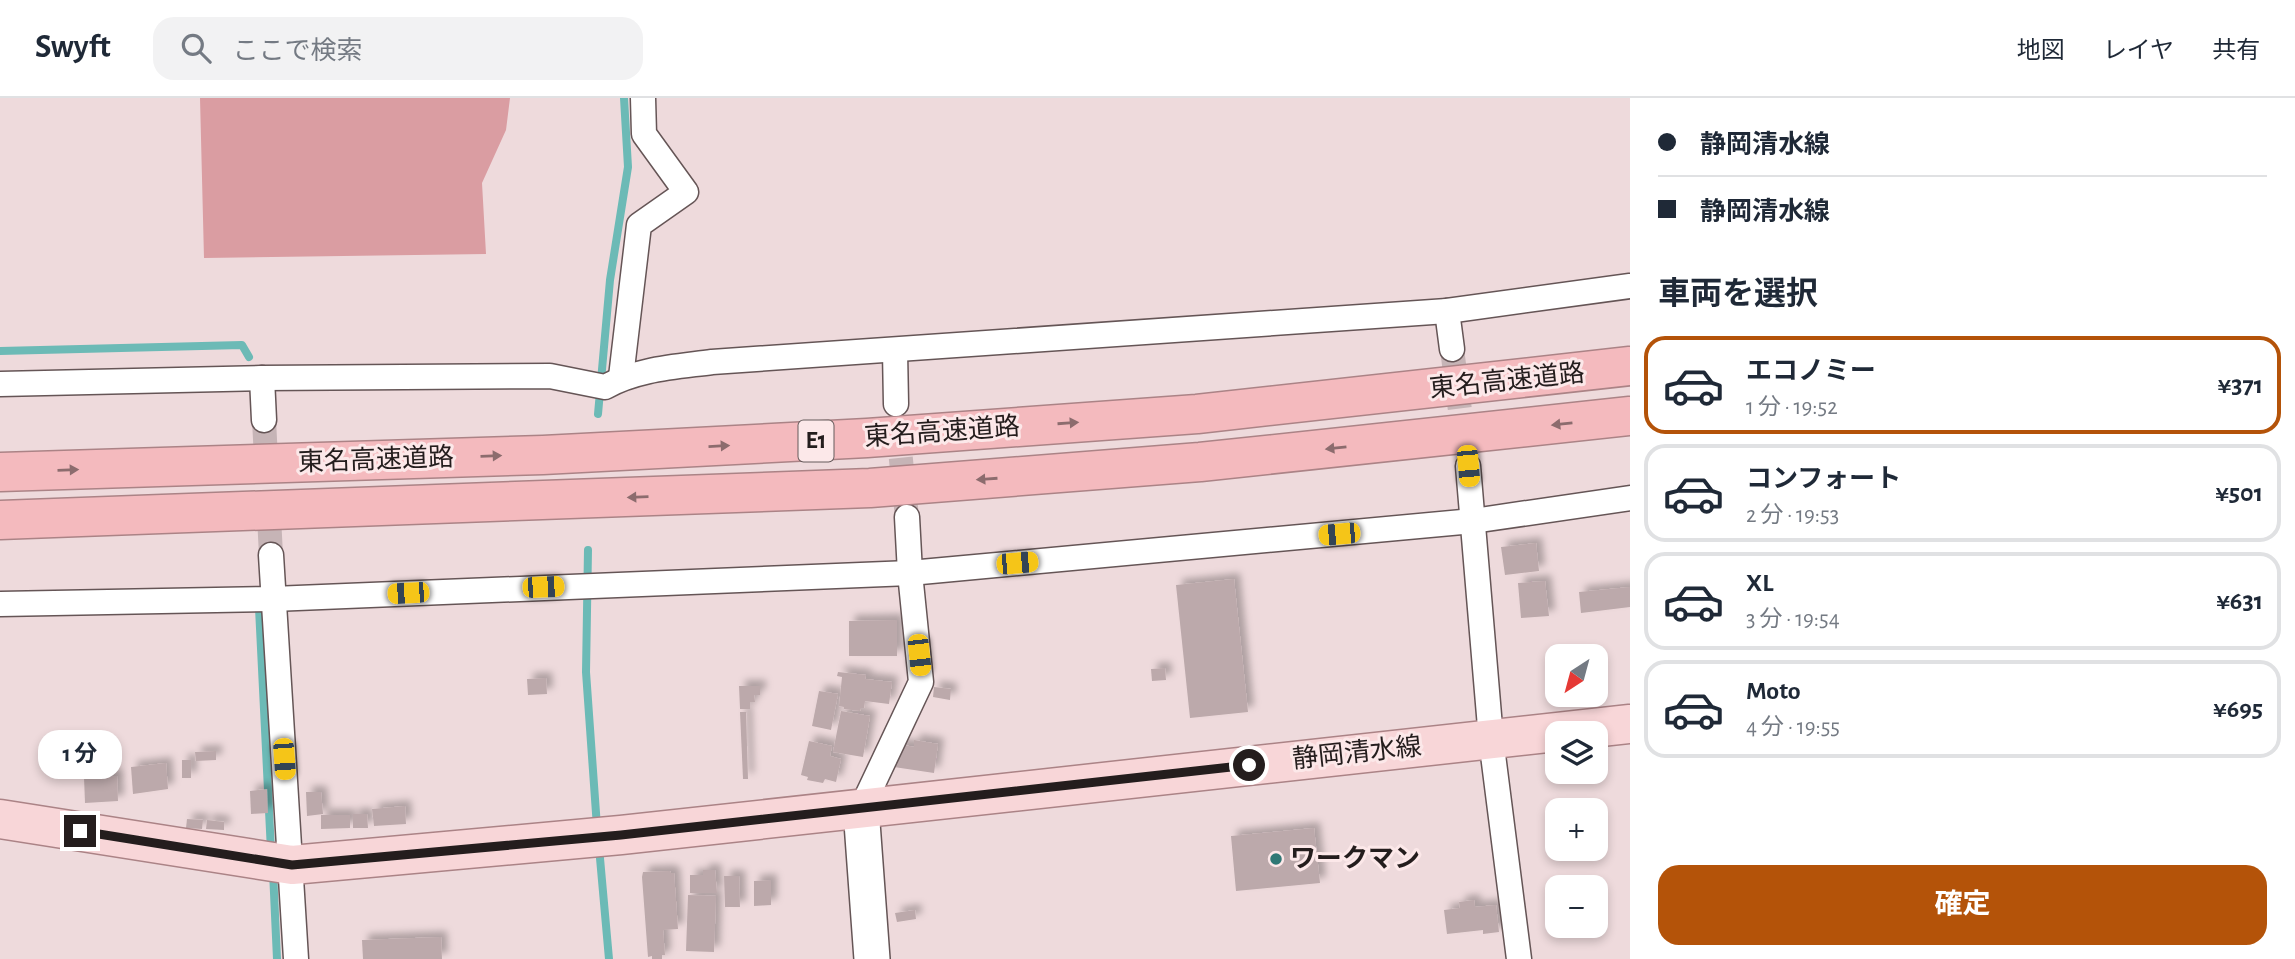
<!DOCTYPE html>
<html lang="ja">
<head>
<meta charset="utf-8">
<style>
	body { margin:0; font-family:"Alegreya Sans","Noto Sans JP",sans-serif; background:#f2f2f3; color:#1f2937; height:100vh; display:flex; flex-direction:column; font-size:26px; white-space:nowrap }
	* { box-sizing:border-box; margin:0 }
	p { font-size:23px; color:#747a83 }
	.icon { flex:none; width:38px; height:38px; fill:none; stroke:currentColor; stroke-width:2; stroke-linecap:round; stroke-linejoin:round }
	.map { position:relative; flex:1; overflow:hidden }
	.sheet { display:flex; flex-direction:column; background:#fff; width:665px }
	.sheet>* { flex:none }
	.hud { display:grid; align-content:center; height:154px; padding:0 28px; background:#fff }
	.needle { width:46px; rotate:216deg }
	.fabs { position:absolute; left:1545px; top:546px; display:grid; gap:14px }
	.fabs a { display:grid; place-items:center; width:63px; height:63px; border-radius:14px; background:#fff; box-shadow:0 4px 10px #0003; font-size:35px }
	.end { position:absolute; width:32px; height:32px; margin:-16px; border:9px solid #241d1d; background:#fff; box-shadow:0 0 0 4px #fff }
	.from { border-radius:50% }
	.bubble { position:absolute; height:49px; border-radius:21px; background:#fff; box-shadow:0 4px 10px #0003; font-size:23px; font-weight:700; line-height:49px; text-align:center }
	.car { position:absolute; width:21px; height:42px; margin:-21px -10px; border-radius:9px; box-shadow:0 0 5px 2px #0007; background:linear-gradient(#f5c518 24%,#345 0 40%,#f5c518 0 76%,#345 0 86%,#f5c518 0) }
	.hud b { display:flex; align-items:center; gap:24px; height:66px; font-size:26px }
	.hud b+b { border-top:2px solid #e0e1e3 }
	.hud i { width:18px; height:18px; background:#1f2937 }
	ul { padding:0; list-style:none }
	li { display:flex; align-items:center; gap:21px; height:98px; margin:0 14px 10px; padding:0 14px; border:4px solid #e0e1e3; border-radius:21px }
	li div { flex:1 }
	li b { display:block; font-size:26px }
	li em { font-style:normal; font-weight:700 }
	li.active { border-color:#b45309 }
	li>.icon { width:63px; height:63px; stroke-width:1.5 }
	h2 { padding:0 28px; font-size:32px; line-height:84px }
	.button { display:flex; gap:14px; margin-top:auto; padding:14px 28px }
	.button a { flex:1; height:80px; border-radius:21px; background:#b45309; color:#fff; font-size:28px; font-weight:700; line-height:80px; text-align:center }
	header { display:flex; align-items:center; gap:42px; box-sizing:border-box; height:98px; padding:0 35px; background:#fff; border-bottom:2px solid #e0e1e3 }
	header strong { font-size:33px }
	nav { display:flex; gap:38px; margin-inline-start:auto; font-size:24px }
	.search { width:490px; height:63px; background:#f2f2f3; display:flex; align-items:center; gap:18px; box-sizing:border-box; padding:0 24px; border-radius:21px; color:#747a83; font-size:26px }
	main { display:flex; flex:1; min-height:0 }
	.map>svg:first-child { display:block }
</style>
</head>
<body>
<header>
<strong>Swyft</strong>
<div class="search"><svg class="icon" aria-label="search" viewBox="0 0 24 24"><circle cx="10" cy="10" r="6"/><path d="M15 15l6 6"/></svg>ここで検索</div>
<nav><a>地図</a><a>レイヤ</a><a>共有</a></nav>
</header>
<main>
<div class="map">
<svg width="1630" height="861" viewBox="0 0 1630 861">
	<defs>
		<filter id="shadow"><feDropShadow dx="6" dy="-6" stdDeviation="3.5" flood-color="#0004"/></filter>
	</defs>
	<rect width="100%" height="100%" fill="#eedadc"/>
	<!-- green -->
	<path fill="#da9da2" d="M 200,0 L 510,0 L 506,32 L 482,85 L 486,156 L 204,160 Z"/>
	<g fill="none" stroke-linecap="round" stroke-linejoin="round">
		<!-- stream -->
		<g stroke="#6cbab6" stroke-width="8">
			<path d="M 0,253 L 242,247 L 249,259"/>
			<path d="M 598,316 L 610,182 L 628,69 L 624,0"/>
			<path d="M 588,452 L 586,574 L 597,729"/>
			<path d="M 259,510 L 271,753"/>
			<path d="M 599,749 L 609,861"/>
			<path d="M 273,773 L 277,861"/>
		</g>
	</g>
	<!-- building -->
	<g fill="#bca9ab" filter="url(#shadow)">
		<path d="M 1536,445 L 1539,473 L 1505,477 L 1501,449 Z"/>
		<path d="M 1234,481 L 1248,614 L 1190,620 L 1176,487 Z"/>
		<path d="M 1545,483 L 1549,518 L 1521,520 L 1518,485 Z"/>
		<path d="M 1630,489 L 1630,509 L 1581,515 L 1579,494 Z"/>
		<path d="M 897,522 L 897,558 L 849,558 L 849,523 Z"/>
		<path d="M 1165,570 L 1166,582 L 1152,583 L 1151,571 Z"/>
		<path d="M 838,574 L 866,577 L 865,581 L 892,584 L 889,606 L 865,603 L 864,610 L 861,610 L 860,613 L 844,611 L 844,609 L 839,608 L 842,579 L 837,578 Z"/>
		<path d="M 546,580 L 547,596 L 528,597 L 527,581 Z"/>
		<path d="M 739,588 L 760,588 L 760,597 L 754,597 L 755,604 L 750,604 L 750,611 L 740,611 Z"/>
		<path d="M 934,589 L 951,591 L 950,602 L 933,599 Z"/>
		<path d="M 819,593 L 838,596 L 831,632 L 812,628 Z"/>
		<path d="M 841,613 L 870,618 L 863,659 L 833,654 Z"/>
		<path d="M 740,614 L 746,614 L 748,681 L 743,681 Z"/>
		<path d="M 914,642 L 938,646 L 934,675 L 894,669 L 898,646 L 914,649 Z"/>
		<path d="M 809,643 L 832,648 L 830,658 L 841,661 L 836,684 L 825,681 L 823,685 L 807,682 L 808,679 L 801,677 Z"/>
		<path d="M 216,653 L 216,662 L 196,663 L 195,654 Z"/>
		<rect x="182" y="662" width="9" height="18"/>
		<path d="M 166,665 L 168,691 L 133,696 L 131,669 Z"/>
		<path d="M 117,678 L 118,703 L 85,705 L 84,679 Z"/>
		<path d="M 267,691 L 268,715 L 251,716 L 250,693 Z"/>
		<path d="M 306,694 L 321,694 L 323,716 L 307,718 Z"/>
		<path d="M 405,708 L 406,726 L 374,728 L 372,711 Z"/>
		<path d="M 353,716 L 367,716 L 368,730 L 353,730 Z"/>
		<path d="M 321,717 L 350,717 L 350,730 L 321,731 Z"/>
		<path d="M 187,721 L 203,722 L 202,731 L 186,730 Z"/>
		<path d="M 207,722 L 224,724 L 224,732 L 206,731 Z"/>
		<path d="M 1314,730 L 1320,785 L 1236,793 L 1231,738 Z"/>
		<path d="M 703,772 L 715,772 L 717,795 L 690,795 L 690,777 L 703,777 Z"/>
		<path d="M 670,773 L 671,775 L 674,775 L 678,831 L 663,832 L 665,857 L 662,857 L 662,861 L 652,861 L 652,858 L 648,859 L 642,779 L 643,774 Z"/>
		<path d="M 724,778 L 739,778 L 740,809 L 725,809 Z"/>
		<path d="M 771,782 L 771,807 L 754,808 L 754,783 Z"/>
		<path d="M 688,797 L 716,798 L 714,854 L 686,853 Z"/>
		<path d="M 1474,802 L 1475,809 L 1496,807 L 1499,834 L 1483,836 L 1483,832 L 1447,836 L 1444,812 L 1460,810 L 1459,804 Z"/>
		<path d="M 915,812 L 916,821 L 897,824 L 895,815 Z"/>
		<path d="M 441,839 L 442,861 L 363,861 L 362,842 Z"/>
	</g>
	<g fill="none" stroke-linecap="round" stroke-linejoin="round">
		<!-- street-tunnel -->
		<g stroke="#c6b4b6" stroke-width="24" stroke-dasharray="24 12" stroke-linecap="butt">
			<path d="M 1452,251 L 1465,351"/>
			<path d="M 264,322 L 271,457"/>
			<path d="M 897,324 L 907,419"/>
		</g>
		<defs>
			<g id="street">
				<path d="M 1447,213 L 1452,251"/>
				<path d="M 895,253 L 896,306"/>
				<path d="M 621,279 L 639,127 L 686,94 L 644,36 L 643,0"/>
				<path d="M 262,280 L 264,322"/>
				<path d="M 0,286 L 262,280 L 550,278 L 605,289 C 637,271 675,269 712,264 L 1447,213 L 1630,188"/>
				<path d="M 1468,368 L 1491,641 L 1519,861"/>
				<path d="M 271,457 L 296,861"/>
				<path d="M 0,506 L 273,501 L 910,475 L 1473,423 L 1630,400"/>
				<path d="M 861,711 L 921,584 L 910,475 L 907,419"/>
			</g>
			<path id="secondary" d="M 861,711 L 872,861"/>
			<path id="primary" d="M 0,721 L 292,767 L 621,737 L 1630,626"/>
			<g id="highway">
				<path d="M 0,374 L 543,357 L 867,340 L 1197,316 L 1630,268"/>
				<path d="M 0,422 L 870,390 L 1200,364 L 1630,318"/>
			</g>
		</defs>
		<!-- street casing -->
		<use href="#street" stroke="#655556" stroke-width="27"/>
		<!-- secondary casing -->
		<use href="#secondary" stroke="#655556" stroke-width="38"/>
		<!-- primary casing -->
		<use href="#primary" stroke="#ab8386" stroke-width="41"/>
		<!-- highway casing -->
		<use href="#highway" stroke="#ab8386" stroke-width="41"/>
		<!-- street -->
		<use href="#street" stroke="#fff" stroke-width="24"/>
		<!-- secondary -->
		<use href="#secondary" stroke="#fff" stroke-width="35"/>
		<!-- primary -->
		<use href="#primary" stroke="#f8d6d8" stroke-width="38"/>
		<!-- highway -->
		<use href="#highway" stroke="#f4babe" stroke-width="38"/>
	</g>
	<!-- one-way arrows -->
	<defs><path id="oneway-solid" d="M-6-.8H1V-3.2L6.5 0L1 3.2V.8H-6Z" transform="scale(1.75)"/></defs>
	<g fill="#8c6c6e">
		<use href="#oneway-solid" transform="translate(1068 325) rotate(-4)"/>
		<use href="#oneway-solid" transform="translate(1562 326) rotate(174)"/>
		<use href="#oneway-solid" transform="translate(719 348) rotate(-3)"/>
		<use href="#oneway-solid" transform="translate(1336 350) rotate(174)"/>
		<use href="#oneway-solid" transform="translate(491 358) rotate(-2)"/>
		<use href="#oneway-solid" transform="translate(68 372) rotate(-2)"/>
		<use href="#oneway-solid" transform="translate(987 381) rotate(176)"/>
		<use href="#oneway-solid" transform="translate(638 399) rotate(178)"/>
	</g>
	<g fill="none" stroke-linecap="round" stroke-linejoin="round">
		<!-- route -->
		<path stroke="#241d1d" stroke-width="9" d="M 80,733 L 292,767 L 621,737 L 1249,667"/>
	</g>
	<!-- markers -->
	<circle fill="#2f7875" stroke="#fce8e9" stroke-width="2.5" cx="1276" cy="761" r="7"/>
	<g text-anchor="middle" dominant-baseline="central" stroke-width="6" stroke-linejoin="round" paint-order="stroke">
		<!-- shield labels -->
		<rect fill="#fce8e9" stroke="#655a5a" stroke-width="2" x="798.5" y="322.5" width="35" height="41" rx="5"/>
		<g font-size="24" font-weight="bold" fill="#241d1d">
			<text x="816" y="343">E1</text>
		</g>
		<!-- street labels -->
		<g font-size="26" fill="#241d1d" stroke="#fce8e9">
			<text transform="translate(1507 283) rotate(-6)">東名高速道路</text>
			<text transform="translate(942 334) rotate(-4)">東名高速道路</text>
			<text transform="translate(376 362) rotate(-2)">東名高速道路</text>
			<text transform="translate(1357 655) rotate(-6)">静岡清水線</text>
		</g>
		<!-- poi labels -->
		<g font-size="26" font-weight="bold" fill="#241d1d" stroke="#fce8e9" text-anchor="start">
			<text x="1290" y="761">ワークマン</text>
		</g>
	</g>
</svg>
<div class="fabs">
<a><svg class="needle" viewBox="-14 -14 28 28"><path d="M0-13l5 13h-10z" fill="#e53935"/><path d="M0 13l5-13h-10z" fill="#747a83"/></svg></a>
<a><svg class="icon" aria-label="layers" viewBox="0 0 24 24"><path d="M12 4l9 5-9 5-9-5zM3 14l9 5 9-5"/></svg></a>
<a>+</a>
<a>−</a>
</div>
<i class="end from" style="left:1249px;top:667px"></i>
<i class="end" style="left:80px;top:733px"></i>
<div class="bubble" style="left:38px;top:632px;width:84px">1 分</div>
<i class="car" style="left:1468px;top:368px;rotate:175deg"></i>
<i class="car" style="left:1339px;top:436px;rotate:265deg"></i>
<i class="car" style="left:1017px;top:465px;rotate:85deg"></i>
<i class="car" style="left:543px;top:489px;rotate:88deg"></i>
<i class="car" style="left:408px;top:495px;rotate:267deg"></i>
<i class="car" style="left:919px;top:557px;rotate:174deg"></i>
<i class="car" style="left:284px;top:661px;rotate:176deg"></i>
</div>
<section class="sheet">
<div class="hud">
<b><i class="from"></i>静岡清水線</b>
<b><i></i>静岡清水線</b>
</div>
<h2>車両を選択</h2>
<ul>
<li class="active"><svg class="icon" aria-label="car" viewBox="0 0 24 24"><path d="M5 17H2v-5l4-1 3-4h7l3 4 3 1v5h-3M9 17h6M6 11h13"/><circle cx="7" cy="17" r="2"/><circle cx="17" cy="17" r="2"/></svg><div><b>エコノミー</b><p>1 分 · 19:52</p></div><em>¥371</em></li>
<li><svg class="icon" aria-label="car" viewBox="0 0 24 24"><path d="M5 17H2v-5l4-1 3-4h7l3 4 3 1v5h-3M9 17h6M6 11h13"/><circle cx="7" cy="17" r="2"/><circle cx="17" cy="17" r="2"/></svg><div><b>コンフォート</b><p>2 分 · 19:53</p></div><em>¥501</em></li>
<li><svg class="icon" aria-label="car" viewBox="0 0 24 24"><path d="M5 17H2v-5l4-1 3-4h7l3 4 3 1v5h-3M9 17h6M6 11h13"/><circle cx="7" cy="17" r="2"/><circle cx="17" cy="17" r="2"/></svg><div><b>XL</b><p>3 分 · 19:54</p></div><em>¥631</em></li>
<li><svg class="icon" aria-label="car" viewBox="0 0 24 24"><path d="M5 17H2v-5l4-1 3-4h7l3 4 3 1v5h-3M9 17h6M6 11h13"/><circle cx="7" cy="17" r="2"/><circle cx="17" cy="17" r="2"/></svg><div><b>Moto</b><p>4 分 · 19:55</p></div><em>¥695</em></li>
</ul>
<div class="button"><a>確定</a></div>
</section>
</main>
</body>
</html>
